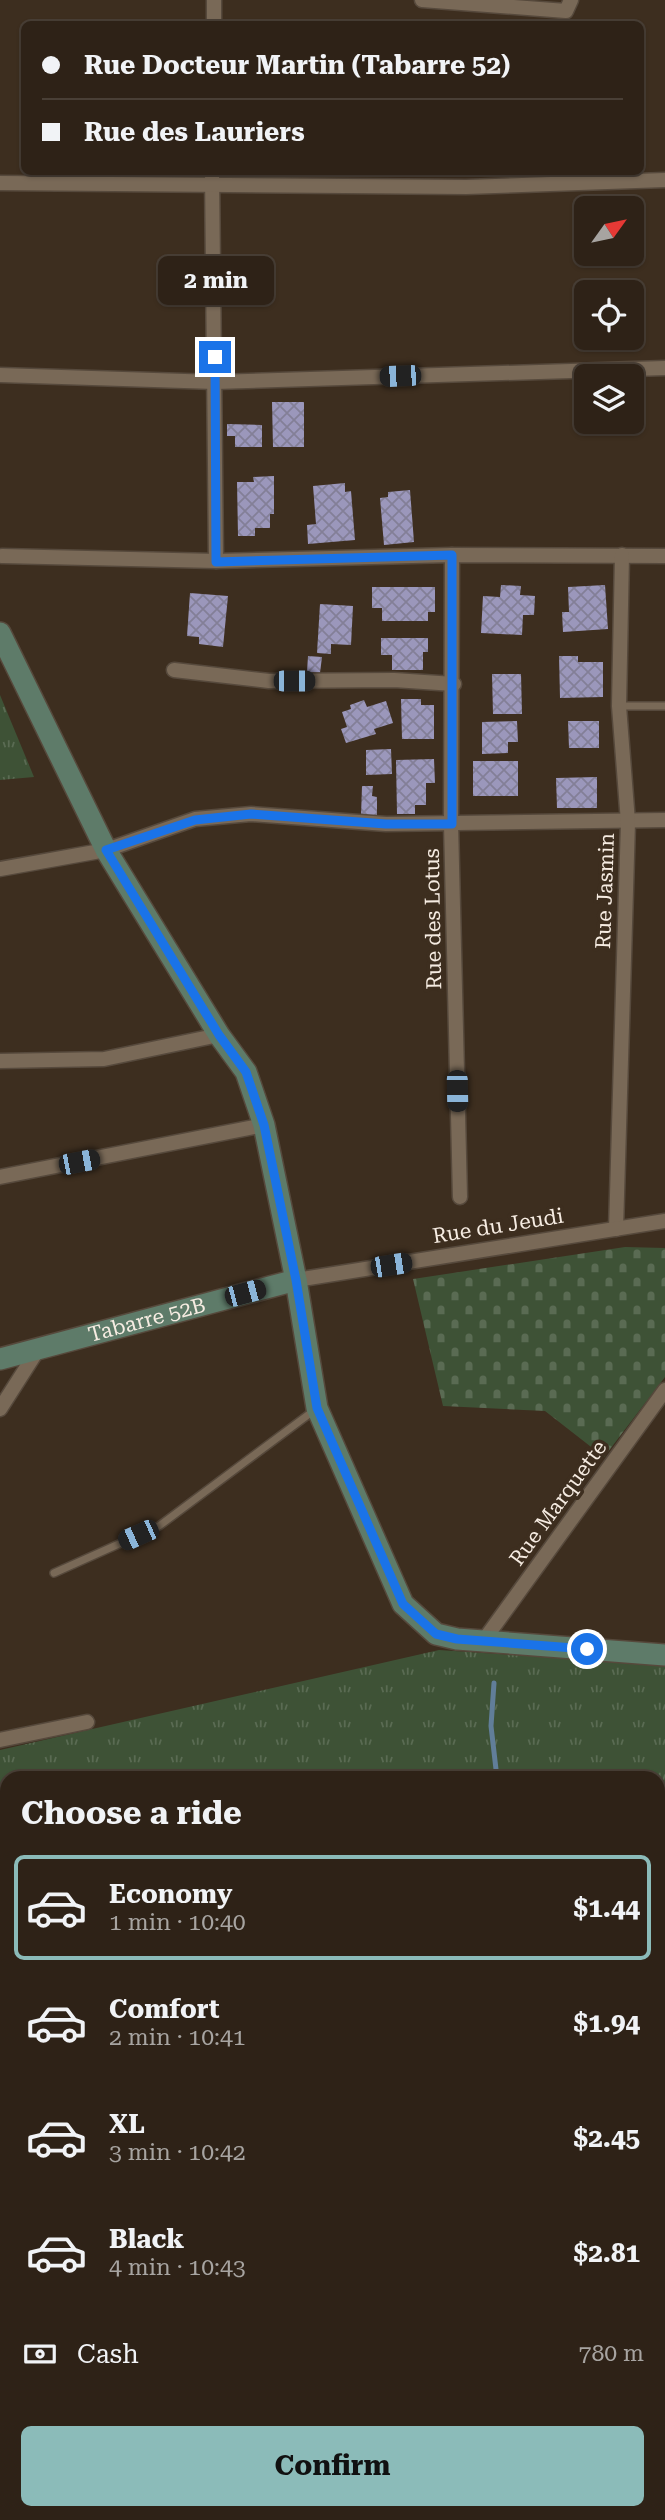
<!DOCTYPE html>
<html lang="en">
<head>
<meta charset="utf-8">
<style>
	body { margin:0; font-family:"Roboto Serif",serif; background:#3a2f24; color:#f1f3f6; height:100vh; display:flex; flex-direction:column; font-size:26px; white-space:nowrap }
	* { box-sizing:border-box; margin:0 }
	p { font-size:23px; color:#a7a4a1 }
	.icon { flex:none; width:38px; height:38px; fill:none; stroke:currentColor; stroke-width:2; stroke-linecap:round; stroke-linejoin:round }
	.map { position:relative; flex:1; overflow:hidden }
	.drawer { position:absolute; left:0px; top:1771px; width:665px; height:749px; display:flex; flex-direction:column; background:#2e2217; border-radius:21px 21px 0 0; box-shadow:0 2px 5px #0004,0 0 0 2px #493f36 }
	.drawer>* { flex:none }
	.guide { position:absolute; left:21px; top:21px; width:623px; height:154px; border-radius:10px; box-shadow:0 2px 5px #0004,0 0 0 2px #493f36; display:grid; align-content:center; height:154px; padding:0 21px; background:#2e2217 }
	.needle { width:46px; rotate:57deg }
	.controls { position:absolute; left:574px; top:196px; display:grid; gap:14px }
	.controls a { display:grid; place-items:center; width:70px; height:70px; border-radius:10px; background:#2e2217; box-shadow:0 2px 5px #0004,0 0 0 2px #493f36; font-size:35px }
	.end { position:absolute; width:32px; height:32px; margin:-16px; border:9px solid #1a73e8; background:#fff; box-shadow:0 0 0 4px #fff }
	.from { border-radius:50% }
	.bubble { position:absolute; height:49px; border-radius:10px; background:#2e2217; box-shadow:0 2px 5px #0004,0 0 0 2px #493f36; font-size:23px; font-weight:700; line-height:49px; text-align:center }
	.car { position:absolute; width:21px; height:42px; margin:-21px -10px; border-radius:9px; box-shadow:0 0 5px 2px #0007; background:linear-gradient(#222 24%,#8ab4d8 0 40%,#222 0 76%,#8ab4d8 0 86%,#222 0) }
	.guide b { display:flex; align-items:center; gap:24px; height:66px; font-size:26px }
	.guide b+b { border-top:2px solid #493f36 }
	.guide i { width:18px; height:18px; background:#f1f3f6 }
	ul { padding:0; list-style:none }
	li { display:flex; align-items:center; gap:21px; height:105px; margin:0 14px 10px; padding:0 7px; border:4px solid transparent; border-radius:10px }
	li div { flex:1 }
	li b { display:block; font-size:26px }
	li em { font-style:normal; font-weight:700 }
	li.selected { border-color:#8bbbb9 }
	li>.icon { width:63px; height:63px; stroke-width:1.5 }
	h2 { padding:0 21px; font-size:32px; line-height:84px }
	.pay { display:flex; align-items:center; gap:18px; height:77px; padding:0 21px; font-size:26px }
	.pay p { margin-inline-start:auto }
	.primary-button { display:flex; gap:14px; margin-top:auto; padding:14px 21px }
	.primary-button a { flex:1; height:80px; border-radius:10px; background:#8bbbb9; color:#111; font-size:28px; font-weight:700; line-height:80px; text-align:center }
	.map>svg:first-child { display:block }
</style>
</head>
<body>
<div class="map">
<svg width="665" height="2520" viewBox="0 0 665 2520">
	<defs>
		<pattern id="grass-tufts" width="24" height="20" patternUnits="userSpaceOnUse" patternTransform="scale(1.75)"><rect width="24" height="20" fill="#3e5236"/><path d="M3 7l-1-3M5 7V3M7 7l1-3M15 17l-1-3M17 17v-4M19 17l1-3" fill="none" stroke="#5a6b53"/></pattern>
		<pattern id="cemetery-stones" width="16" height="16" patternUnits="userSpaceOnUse" patternTransform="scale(1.75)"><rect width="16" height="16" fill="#3e5236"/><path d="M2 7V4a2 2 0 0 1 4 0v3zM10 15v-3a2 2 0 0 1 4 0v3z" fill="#5a6b53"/></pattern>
		<pattern id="building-cross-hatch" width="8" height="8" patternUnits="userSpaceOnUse" patternTransform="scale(1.75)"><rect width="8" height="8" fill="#9b97bb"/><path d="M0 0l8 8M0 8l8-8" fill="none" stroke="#837f97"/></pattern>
	</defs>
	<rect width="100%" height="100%" fill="#3d2e1f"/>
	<!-- grass -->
	<g fill="url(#grass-tufts)" fill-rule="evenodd">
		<path d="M 0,695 L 34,777 L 0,780 Z"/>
		<path d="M 439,1650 L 665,1665 L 665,2520 L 0,2520 L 0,1750 ZM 7,1778 L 658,1778 L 658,2513 L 7,2513 Z"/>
	</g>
	<!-- cemetery -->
	<path fill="url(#cemetery-stones)" d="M 625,1247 L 665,1248 L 665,1377 L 604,1457 L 545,1411 L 443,1406 L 413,1279 Z"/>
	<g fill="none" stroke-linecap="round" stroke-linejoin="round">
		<!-- stream -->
		<g stroke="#617e99" stroke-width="5">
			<path d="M 494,1683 L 491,1726 L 497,1778"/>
			<path d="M 635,2513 L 635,2520"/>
		</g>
	</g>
	<!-- building -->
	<g fill="url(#building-cross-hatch)">
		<path d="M 272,402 L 304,402 L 304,447 L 273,447 Z"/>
		<path d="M 227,424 L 262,425 L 262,447 L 235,447 L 235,436 L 227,436 Z"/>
		<path d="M 274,476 L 274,514 L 270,514 L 270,528 L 255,528 L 255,536 L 238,536 L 237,482 L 254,482 L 253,477 Z"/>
		<path d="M 345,483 L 345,492 L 351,491 L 355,540 L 308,544 L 307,525 L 316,524 L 313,486 Z"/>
		<path d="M 410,490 L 414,542 L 384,545 L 380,498 L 388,497 L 388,492 Z"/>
		<path d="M 501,585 L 521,586 L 520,595 L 535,596 L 534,615 L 523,615 L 522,635 L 481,633 L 483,596 L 500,597 Z"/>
		<path d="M 605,585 L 608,629 L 563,632 L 562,612 L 569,612 L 568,587 Z"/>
		<path d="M 372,587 L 435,587 L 435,612 L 428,612 L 428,621 L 382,621 L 382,608 L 372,608 Z"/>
		<path d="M 190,593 L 228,596 L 223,647 L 199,644 L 199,637 L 187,636 Z"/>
		<path d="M 320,604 L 353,606 L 351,645 L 331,644 L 331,654 L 317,653 Z"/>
		<path d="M 381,638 L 428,638 L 428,652 L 423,652 L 423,670 L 392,670 L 392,655 L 381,655 Z"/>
		<path d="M 308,656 L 322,657 L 320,673 L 307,672 Z"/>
		<path d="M 559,656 L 578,656 L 578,662 L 603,662 L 603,697 L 560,698 Z"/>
		<path d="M 492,674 L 521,674 L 522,714 L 493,714 Z"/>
		<path d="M 401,699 L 421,699 L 421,705 L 434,705 L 434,739 L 402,739 Z"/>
		<path d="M 364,700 L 367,707 L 386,701 L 393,723 L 374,729 L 376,734 L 346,743 L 341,729 L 347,727 L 342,712 L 351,709 L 350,705 Z"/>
		<path d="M 517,721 L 518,742 L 508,742 L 508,753 L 482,754 L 482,722 Z"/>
		<path d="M 568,721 L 599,721 L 599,748 L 569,748 Z"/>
		<path d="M 391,749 L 392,774 L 366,775 L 366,750 Z"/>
		<path d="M 434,759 L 435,783 L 426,783 L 426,805 L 415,805 L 415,814 L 397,814 L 396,760 Z"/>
		<rect x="473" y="761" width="45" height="35"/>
		<path d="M 597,777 L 597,808 L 557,808 L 556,778 Z"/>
		<path d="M 362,786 L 373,786 L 372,796 L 377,797 L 377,817 L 361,816 Z"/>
	</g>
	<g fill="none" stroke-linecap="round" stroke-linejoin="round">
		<defs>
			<g id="lane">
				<path d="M 619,706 L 665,706"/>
				<path d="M 54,1573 L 159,1526 L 316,1409"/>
			</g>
			<g id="street">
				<path d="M 422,0 L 566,11 L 571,0"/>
				<path d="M 214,24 L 214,0"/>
				<path d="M 212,172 L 216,561"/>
				<path d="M 0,183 L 466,187 L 665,180"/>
				<path d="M 0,375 L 215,382 L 665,368"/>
				<path d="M 452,555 L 451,824 L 460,1197"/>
				<path d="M 2,556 L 216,561 L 452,555 L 665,556"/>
				<path d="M 174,670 L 269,681 L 394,680 L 454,684"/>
				<path d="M 0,869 L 106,850 L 195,819 L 251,814 L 386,824 L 665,820"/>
				<path d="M 0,1061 L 104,1059 L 219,1035"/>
				<path d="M 0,1177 L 264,1125"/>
				<path d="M 616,1229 L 628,822 L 619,706 L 622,555"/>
				<path d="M 296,1280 L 665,1221"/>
				<path d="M 0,1409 L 39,1348"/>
				<path d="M 484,1640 L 665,1390"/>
				<path d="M 0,1740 L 87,1722"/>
			</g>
			<g id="secondary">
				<path d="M 0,633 L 106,850 L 219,1035 L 246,1072 L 264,1125 L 296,1280 L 317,1408 L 403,1604 L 436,1634 L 457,1639 L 665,1655"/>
				<path id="s1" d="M 0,1359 L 296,1280"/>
			</g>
		</defs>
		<!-- lane casing -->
		<use href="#lane" stroke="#56493c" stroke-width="10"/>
		<!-- street casing -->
		<use href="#street" stroke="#56493c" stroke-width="17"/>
		<!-- secondary casing -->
		<use href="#secondary" stroke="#56493c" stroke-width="24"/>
		<!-- lane -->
		<use href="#lane" stroke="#796957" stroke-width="7"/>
		<!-- street -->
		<use href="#street" stroke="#796957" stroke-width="14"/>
		<!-- secondary -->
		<use href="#secondary" stroke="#5e7b69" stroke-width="21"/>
	</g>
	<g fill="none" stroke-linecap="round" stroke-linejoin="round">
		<!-- route -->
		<path stroke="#1a73e8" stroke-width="9" d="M 215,357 L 216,562 L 452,555 L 452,824 L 386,824 L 251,814 L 195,820 L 106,850 L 219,1035 L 246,1072 L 264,1125 L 296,1280 L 317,1408 L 403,1604 L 436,1634 L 457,1639 L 587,1649"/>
	</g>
	<g text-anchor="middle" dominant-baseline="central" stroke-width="7" stroke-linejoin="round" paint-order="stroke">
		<!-- street labels -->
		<g font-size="21" fill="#f6ece2" stroke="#3d2e1f">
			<text transform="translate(605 891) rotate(-88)">Rue Jasmin</text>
			<text transform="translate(433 919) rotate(-91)">Rue des Lotus</text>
			<text transform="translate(498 1226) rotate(-9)">Rue du Jeudi</text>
			<text stroke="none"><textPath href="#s1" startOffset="152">Tabarre 52B</textPath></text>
			<text transform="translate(558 1503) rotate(-54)">Rue Marquette</text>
		</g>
	</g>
</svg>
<div class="controls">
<a><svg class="needle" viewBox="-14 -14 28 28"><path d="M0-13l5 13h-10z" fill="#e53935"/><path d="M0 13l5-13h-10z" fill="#a7a4a1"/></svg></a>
<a><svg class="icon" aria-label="locate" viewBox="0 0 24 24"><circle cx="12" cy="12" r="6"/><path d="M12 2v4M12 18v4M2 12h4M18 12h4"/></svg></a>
<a><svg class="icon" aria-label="layers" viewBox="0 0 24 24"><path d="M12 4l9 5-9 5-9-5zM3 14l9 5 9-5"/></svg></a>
</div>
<i class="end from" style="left:587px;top:1649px"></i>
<i class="end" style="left:215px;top:357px"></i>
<div class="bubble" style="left:158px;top:256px;width:116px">2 min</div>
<i class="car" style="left:400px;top:376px;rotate:268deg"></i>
<i class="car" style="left:294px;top:681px;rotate:90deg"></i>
<i class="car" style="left:457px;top:1091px;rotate:179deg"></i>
<i class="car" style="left:79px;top:1162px;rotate:79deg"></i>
<i class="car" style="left:391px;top:1265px;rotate:81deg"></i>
<i class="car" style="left:245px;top:1293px;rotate:75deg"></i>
<i class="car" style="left:138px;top:1535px;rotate:246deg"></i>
<div class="guide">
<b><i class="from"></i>Rue Docteur Martin (Tabarre 52)</b>
<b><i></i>Rue des Lauriers</b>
</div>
<section class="drawer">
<h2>Choose a ride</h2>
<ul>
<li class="selected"><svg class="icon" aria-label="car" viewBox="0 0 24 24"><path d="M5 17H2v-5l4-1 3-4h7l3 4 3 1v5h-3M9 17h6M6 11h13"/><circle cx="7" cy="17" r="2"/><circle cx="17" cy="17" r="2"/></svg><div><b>Economy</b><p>1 min · 10:40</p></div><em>$1.44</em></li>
<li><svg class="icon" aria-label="car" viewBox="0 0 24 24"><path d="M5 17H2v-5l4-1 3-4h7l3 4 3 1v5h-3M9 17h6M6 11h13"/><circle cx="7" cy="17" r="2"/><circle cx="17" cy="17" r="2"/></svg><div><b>Comfort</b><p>2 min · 10:41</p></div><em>$1.94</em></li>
<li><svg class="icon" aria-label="car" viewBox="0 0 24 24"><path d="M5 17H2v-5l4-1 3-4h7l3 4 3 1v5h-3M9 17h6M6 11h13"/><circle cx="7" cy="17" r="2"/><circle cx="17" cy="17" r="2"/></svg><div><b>XL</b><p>3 min · 10:42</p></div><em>$2.45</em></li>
<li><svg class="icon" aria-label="car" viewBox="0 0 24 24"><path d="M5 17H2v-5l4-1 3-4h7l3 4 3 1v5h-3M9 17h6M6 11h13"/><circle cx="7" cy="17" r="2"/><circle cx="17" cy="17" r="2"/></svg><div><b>Black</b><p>4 min · 10:43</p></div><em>$2.81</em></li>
</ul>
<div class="pay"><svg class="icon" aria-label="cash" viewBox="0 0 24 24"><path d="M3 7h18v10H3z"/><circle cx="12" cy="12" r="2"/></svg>Cash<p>780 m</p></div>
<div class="primary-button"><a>Confirm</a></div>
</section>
</div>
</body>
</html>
